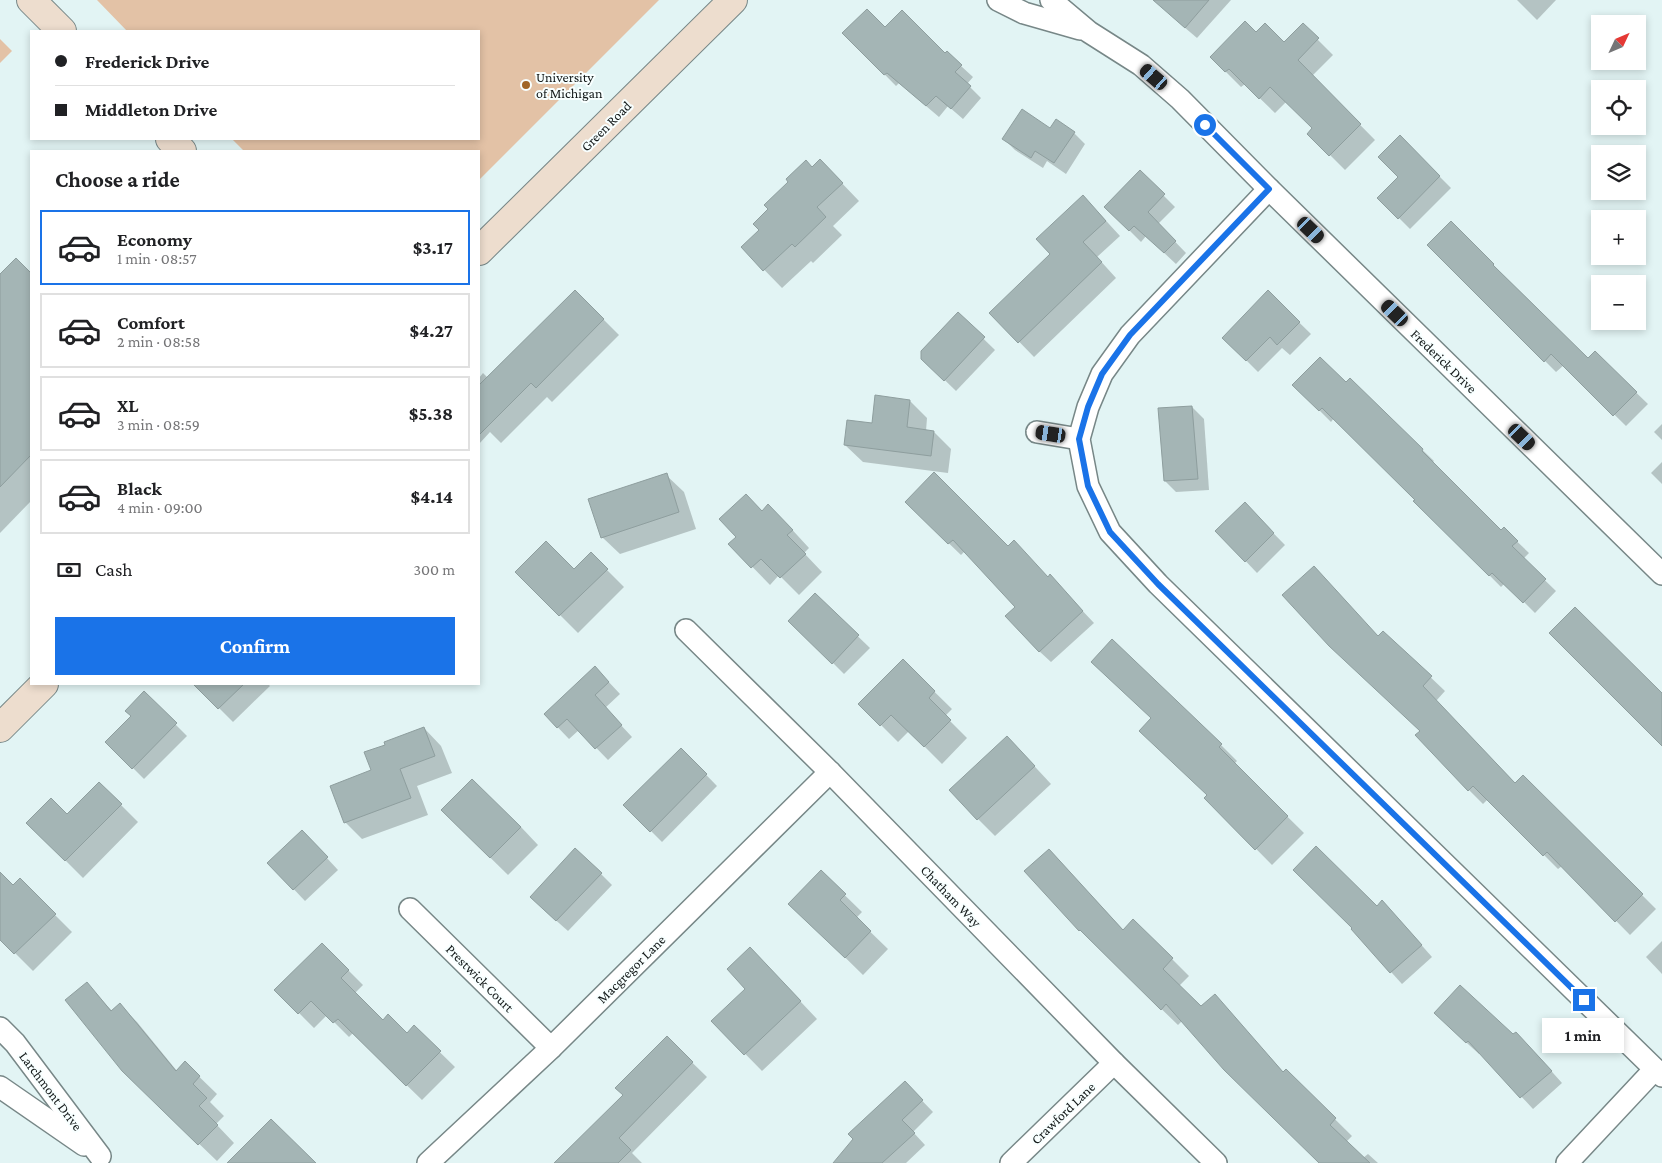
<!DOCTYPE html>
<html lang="en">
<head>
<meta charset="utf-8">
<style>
	body { margin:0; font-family:"Crimson Pro",serif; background:#f2f2f2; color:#202124; height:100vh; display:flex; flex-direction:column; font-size:19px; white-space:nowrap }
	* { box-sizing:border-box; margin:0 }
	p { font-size:16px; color:#757577 }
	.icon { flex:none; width:28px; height:28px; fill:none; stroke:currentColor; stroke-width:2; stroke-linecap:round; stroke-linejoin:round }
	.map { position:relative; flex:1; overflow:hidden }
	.drawer { position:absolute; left:30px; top:150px; width:450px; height:535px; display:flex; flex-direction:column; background:#fff; border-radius:0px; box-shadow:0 2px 8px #0003 }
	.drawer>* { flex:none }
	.banner { position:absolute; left:30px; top:30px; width:450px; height:110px; border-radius:0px; box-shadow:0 2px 8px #0003; display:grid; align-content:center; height:110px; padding:0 25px; background:#fff }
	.needle { width:32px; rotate:46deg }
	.buttons { position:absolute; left:1591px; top:15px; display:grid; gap:10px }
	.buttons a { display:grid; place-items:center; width:55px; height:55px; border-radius:0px; background:#fff; box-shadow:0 2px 8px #0003; font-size:25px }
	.end { position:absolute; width:22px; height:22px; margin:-11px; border:6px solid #1a73e8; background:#fff; box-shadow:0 0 0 2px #fff }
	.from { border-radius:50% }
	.bubble { position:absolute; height:35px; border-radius:0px; background:#fff; box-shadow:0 2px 8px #0003; font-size:16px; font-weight:700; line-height:35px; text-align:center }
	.car { position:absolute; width:15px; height:30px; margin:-15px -8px; border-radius:6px; box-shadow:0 0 4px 1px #0007; background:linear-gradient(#222 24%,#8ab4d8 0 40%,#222 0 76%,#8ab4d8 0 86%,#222 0) }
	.banner b { display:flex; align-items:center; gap:18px; height:48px; font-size:19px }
	.banner b+b { border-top:1px solid #e0e0e0 }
	.banner i { width:12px; height:12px; background:#202124 }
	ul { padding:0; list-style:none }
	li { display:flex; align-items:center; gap:15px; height:75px; margin:0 10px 8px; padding:0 15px; border:2px solid #e0e0e0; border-radius:0px }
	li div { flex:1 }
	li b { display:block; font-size:19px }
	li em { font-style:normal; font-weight:700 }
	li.on { border-color:#1a73e8 }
	li>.icon { width:45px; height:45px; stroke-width:1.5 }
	h2 { padding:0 25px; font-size:22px; line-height:60px }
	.pay { display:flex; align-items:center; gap:12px; height:55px; padding:0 25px; font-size:19px }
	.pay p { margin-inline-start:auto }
	.primary-button { display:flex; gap:10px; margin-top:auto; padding:10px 25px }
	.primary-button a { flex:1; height:58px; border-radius:0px; background:#1a73e8; color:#fff; font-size:20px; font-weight:700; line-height:58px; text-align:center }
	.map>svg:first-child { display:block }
</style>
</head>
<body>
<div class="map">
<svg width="1662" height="1163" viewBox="0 0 1662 1163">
	<rect width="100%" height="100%" fill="#e2f4f4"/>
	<!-- green -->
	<g fill="#e3c2a6">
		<path d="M 97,0 L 659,0 L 479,180 L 479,151 L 244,151 L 232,139 L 479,139 L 479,31 L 127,31 Z"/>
		<path d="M 0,39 L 12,51 L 0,63 Z"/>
	</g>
	<!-- shadow -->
	<g fill="#0003">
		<path d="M 1174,0 L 1231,0 L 1197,38 L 1177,21 Z"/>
		<path d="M 1517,0 L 1556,0 L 1537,20 Z"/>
		<path d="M 1303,25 L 1333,55 L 1312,76 L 1375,140 L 1345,170 L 1309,134 L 1314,128 L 1286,102 L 1275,113 L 1245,84 L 1241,87 L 1211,57 L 1284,44 Z"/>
		<path d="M 885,29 L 945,55 L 961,66 L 973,77 L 967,84 L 981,98 L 963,119 L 948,106 L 939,117 L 899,83 L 896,86 L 844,33 Z"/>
		<path d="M 1051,130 L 1074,133 L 1085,144 L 1066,174 L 1047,161 L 1043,168 L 1015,150 L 1004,139 Z"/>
		<path d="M 1400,137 L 1451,188 L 1410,229 L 1379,198 L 1400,177 Z"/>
		<path d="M 812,168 L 837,178 L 859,201 L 833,226 L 842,235 L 813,263 L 811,261 L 782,288 L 743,248 L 761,230 Z"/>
		<path d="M 1140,172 L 1175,207 L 1158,224 L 1186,253 L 1176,264 L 1146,236 L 1141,242 L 1106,207 Z"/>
		<path d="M 1098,212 L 1120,236 L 1097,257 L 1116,278 L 1034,357 L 991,313 Z"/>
		<path d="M 1451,223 L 1588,360 L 1595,353 L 1648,404 L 1626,426 L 1564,365 L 1556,372 L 1429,245 Z"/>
		<path d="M 16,260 L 31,275 L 31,501 L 0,533 L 0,276 Z"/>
		<path d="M 575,291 L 619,335 L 552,402 L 547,397 L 501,443 L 490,432 L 479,444 L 479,378 L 483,373 L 488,378 Z"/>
		<path d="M 1268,292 L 1311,334 L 1290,355 L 1282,348 L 1258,372 L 1224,338 Z"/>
		<path d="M 958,314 L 995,350 L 956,391 L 922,358 Z"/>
		<path d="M 1350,380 L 1434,461 L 1432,463 L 1501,531 L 1504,529 L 1529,553 L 1523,559 L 1556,591 L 1535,613 L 1505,583 L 1501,587 L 1334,418 L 1331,422 L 1294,385 L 1346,384 Z"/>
		<path d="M 910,401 L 927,418 L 926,431 L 934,432 L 951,449 L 948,473 L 863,462 L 845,445 Z"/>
		<path d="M 1192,407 L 1204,419 L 1209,490 L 1176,492 L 1165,481 Z"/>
		<path d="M 1662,424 L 1662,440 L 1654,432 Z"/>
		<path d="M 1662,462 L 1662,484 L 1651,473 Z"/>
		<path d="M 666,475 L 684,492 L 696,529 L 620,554 L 602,537 Z"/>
		<path d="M 906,502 L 1008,547 L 1061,588 L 1094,623 L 1051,662 L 1039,651 L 1016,607 L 965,551 L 961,555 Z"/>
		<path d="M 1245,504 L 1285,545 L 1257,573 L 1217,531 Z"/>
		<path d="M 762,512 L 786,523 L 809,548 L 804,553 L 822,572 L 799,595 L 779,575 L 770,585 L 730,544 Z"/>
		<path d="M 591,554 L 624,587 L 578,633 L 517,572 L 574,571 Z"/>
		<path d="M 815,595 L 870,648 L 844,674 L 790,620 Z"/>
		<path d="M 1383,632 L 1445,691 L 1436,701 L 1516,784 L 1523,776 L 1656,909 L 1630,935 L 1562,866 L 1558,869 L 1488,799 L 1483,804 L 1469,790 L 1421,731 L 1378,637 Z"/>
		<path d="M 903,661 L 952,709 L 945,716 L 967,738 L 942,764 L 909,731 L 898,742 L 860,704 Z"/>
		<path d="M 606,679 L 620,694 L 605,708 L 632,737 L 608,760 L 579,730 L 569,739 L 545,714 Z"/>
		<path d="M 195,684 L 268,684 L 270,686 L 233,722 Z"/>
		<path d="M 144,693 L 187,736 L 144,779 L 107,742 L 132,717 Z"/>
		<path d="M 424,728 L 441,746 L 452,773 L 417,786 L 428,815 L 362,839 L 345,822 L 372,771 L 387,746 Z"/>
		<path d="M 1221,745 L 1237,761 L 1234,764 L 1304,833 L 1272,865 L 1206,798 L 1208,795 L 1157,747 Z"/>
		<path d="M 681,749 L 717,786 L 662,842 L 625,805 Z"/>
		<path d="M 1024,755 L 1051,784 L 995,836 L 978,819 Z"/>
		<path d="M 99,783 L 138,822 L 83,878 L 28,823 L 67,816 Z"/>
		<path d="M 521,827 L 538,845 L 508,875 L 460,828 Z"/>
		<path d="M 313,843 L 338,870 L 305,901 L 269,863 Z"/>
		<path d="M 1049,850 L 1124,931 L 1134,921 L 1189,976 L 1179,986 L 1201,1008 L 1231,1013 L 1284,1073 L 1286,1071 L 1352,1136 L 1346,1142 L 1363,1158 L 1368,1154 L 1378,1163 L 1321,1163 L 1182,1021 L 1178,1025 L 1080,930 Z"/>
		<path d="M 821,872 L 862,912 L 856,918 L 888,949 L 863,975 L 808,921 Z"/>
		<path d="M 0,874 L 13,887 L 20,880 L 72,932 L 33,971 L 0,938 Z"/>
		<path d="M 601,874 L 612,885 L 568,931 L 543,909 Z"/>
		<path d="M 1377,907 L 1394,914 L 1432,957 L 1402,984 L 1352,929 Z"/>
		<path d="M 1662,941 L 1662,974 L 1646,957 Z"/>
		<path d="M 322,944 L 363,985 L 355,993 L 383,1021 L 407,1035 L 414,1027 L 455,1067 L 422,1100 L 353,1033 L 349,1037 L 327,1015 L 314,1028 L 276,990 Z"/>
		<path d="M 767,966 L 817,1019 L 762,1071 L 713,1021 L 747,989 Z"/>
		<path d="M 87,984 L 112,1011 L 120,1005 L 137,1022 L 177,1071 L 185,1063 L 217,1094 L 210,1102 L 224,1116 L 216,1124 L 234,1143 L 217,1161 L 141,1088 Z"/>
		<path d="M 1447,1025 L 1513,1036 L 1528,1045 L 1562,1083 L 1533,1109 L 1480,1052 L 1479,1054 Z"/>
		<path d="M 667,1038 L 707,1077 L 632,1153 L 642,1163 L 556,1163 L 625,1095 Z"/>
		<path d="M 905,1083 L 933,1112 L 913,1132 L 925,1145 L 906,1163 L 835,1163 Z"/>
	</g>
	<!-- building -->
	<g fill="#a4b5b5" stroke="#8e9e9e">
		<path d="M 1153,0 L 1209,0 L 1185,28 Z"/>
		<path d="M 867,9 L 885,27 L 902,10 L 945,53 L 947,51 L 962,65 L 955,72 L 971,86 L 951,109 L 936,96 L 926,106 L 887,73 L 884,75 L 842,33 Z"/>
		<path d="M 1245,21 L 1256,32 L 1265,23 L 1284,42 L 1303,23 L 1319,38 L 1298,60 L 1361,124 L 1329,156 L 1307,134 L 1312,128 L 1270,87 L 1259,99 L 1229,69 L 1225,72 L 1210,57 Z"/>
		<path d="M 1022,109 L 1050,128 L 1056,119 L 1075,132 L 1054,163 L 1035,151 L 1031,158 L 1002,139 Z"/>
		<path d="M 1400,135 L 1440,176 L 1398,219 L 1377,198 L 1398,177 L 1378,157 Z"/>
		<path d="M 820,159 L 843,183 L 817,207 L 826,217 L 795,247 L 792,244 L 763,271 L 741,247 L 759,230 L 753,224 L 768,209 L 764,205 L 788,182 L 786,179 L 806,160 L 812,167 Z"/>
		<path d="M 1140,170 L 1165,194 L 1148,212 L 1176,241 L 1164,253 L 1134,226 L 1129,231 L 1104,207 Z"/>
		<path d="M 1083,195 L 1106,221 L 1083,242 L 1102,262 L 1018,343 L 989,313 L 1050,254 L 1036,239 Z"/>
		<path d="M 1451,221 L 1494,264 L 1493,265 L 1588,358 L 1595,351 L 1637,392 L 1613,416 L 1551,354 L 1544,362 L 1427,245 Z"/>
		<path d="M 16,258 L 31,273 L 31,455 L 0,487 L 0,274 Z"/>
		<path d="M 575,290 L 604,319 L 536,388 L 531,383 L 479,435 L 479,385 Z"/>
		<path d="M 1268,290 L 1300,322 L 1277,345 L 1270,337 L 1246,361 L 1222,338 Z"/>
		<path d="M 958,312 L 985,337 L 944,381 L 921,359 L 921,351 Z"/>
		<path d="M 1320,357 L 1346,382 L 1350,378 L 1423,449 L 1422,451 L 1501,530 L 1504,527 L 1518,541 L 1512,546 L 1546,579 L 1523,603 L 1492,573 L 1489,576 L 1413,501 L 1415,500 L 1322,408 L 1319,411 L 1292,385 Z"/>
		<path d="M 875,395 L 910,400 L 907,427 L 934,431 L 931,456 L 844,445 L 847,420 L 872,423 Z"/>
		<path d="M 1192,406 L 1198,479 L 1164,481 L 1158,408 Z"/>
		<path d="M 934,472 L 1008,546 L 1014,540 L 1048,577 L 1050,574 L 1083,611 L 1039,652 L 1005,616 L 1015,607 L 953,540 L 948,544 L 905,502 Z"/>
		<path d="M 667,473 L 679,512 L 601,538 L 588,499 Z"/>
		<path d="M 746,494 L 762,511 L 768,504 L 793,530 L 787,535 L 806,554 L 780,578 L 761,559 L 751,568 L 728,544 L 736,537 L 719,519 Z"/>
		<path d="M 1245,502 L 1274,533 L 1245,562 L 1215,531 Z"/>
		<path d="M 546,541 L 574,569 L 591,552 L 608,569 L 559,616 L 515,572 Z"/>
		<path d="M 1314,566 L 1378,636 L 1383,631 L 1432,676 L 1423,686 L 1515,783 L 1523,775 L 1643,894 L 1615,922 L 1547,852 L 1543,856 L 1473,786 L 1468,791 L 1415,735 L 1420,731 L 1329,646 L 1282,595 Z"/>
		<path d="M 815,593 L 859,635 L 832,664 L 788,621 Z"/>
		<path d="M 1575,607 L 1662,693 L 1662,746 L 1549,633 Z"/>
		<path d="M 1112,639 L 1222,744 L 1219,747 L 1288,816 L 1255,850 L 1204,798 L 1207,795 L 1139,731 L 1151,718 L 1091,662 Z"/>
		<path d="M 903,659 L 935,691 L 929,698 L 951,720 L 924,747 L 891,715 L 880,726 L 858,704 Z"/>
		<path d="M 595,666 L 609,682 L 595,695 L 622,725 L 595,749 L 567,719 L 557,728 L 544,714 Z"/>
		<path d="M 193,684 L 244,684 L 218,709 Z"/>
		<path d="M 144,691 L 177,723 L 132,769 L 105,742 L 131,716 L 125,711 Z"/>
		<path d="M 424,727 L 435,756 L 400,769 L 411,798 L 344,823 L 330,786 L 371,770 L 364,752 L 385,745 L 384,742 Z"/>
		<path d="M 1007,736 L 1035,766 L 977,820 L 949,790 Z"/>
		<path d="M 681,748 L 707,774 L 650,832 L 623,805 Z"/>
		<path d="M 472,779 L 521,827 L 490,858 L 441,810 Z"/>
		<path d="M 99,782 L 122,804 L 65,861 L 26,823 L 51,798 L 67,814 Z"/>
		<path d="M 302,830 L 328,857 L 293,890 L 267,863 Z"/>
		<path d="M 1316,846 L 1377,906 L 1382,900 L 1422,945 L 1390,973 L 1351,929 L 1352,928 L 1293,870 Z"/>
		<path d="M 575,848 L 602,873 L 556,921 L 530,897 Z"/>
		<path d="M 1049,849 L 1123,930 L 1133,919 L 1173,958 L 1163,969 L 1201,1006 L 1215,994 L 1283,1072 L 1286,1069 L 1336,1118 L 1330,1125 L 1370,1163 L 1319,1163 L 1224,1070 L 1166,1004 L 1161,1010 L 1080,930 L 1079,931 L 1024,871 Z"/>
		<path d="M 821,870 L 846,894 L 840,900 L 871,931 L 845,958 L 788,904 Z"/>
		<path d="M 0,872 L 13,885 L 20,878 L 56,914 L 14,954 L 0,940 Z"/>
		<path d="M 322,943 L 349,970 L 341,978 L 383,1020 L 388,1014 L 407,1033 L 414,1025 L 441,1051 L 406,1086 L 338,1019 L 333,1023 L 311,1001 L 298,1014 L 274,990 Z"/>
		<path d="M 750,947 L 801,1001 L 744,1055 L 711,1021 L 745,989 L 727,969 Z"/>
		<path d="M 87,982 L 111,1011 L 120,1003 L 176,1071 L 185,1061 L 200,1076 L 193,1084 L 207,1098 L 199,1106 L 218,1125 L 198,1145 L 122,1071 L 65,1000 Z"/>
		<path d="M 1460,985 L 1513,1034 L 1516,1032 L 1552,1071 L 1520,1098 L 1468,1041 L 1466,1043 L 1434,1013 Z"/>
		<path d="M 667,1036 L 693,1062 L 619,1138 L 631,1150 L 618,1163 L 554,1163 L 623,1095 L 615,1088 Z"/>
		<path d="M 905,1081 L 923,1100 L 902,1120 L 915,1133 L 882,1163 L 833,1163 L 853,1139 L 848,1134 Z"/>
		<path d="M 271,1119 L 316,1163 L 227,1163 Z"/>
	</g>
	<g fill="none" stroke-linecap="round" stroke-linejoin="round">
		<defs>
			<g id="street">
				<path d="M 998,0 L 1024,13 L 1080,29"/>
				<path d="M 1051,0 L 1089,32 L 1141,65 L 1180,99 L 1269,189 L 1662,574"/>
				<path d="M 1269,189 L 1130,335 L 1102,374 L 1088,407 L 1079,439 L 1088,486 L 1110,532 L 1158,584 L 1662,1076"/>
				<path d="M 1037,432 L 1079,439"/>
				<path d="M 686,630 L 830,772 L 1114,1063 L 1216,1163"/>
				<path d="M 410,909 L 551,1048"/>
				<path d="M 0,1028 L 15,1043 L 100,1156"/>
				<path d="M 0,1087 L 84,1145"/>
				<path d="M 428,1163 L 551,1048 L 830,772"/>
				<path d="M 1011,1163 L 1114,1063"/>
				<path d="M 1567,1163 L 1655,1069"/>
			</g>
			<g id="secondary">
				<path d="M 31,0 L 62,31"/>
				<path d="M 170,139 L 182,151"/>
				<path d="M 479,251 L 733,0"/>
				<path d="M 0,728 L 44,684"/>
			</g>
		</defs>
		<!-- street casing -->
		<use href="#street" stroke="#778787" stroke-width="24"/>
		<!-- secondary casing -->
		<use href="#secondary" stroke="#778787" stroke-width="30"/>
		<!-- street -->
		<use href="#street" stroke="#fff" stroke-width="21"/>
		<!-- secondary -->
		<use href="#secondary" stroke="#edddce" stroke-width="28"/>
	</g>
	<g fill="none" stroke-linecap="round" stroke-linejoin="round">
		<!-- route -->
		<path stroke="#1a73e8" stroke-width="6" d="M 1205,125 L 1269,189 L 1130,335 L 1102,374 L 1088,407 L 1079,439 L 1088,486 L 1110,532 L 1158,584 L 1584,1000"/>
	</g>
	<!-- markers -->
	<circle fill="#a16627" stroke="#f8ffff" stroke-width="2" cx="526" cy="85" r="5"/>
	<g text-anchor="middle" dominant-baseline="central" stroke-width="4" stroke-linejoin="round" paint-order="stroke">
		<!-- poi labels -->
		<g font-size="14" fill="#131919" stroke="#f8ffff" text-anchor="start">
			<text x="536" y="77">University<tspan x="536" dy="16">of Michigan</tspan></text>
		</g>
		<!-- street labels -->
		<g font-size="14" fill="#131919" stroke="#f8ffff">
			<text transform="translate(606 126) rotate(-45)">Green Road</text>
			<text transform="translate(1444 361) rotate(44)">Frederick Drive</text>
			<text transform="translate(951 896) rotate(46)">Chatham Way</text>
			<text transform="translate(631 969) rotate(-45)">Macgregor Lane</text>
			<text transform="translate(480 978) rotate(45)">Prestwick Court</text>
			<text transform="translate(51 1091) rotate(53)">Larchmont Drive</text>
			<text transform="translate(1063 1113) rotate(-44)">Crawford Lane</text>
		</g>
	</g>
</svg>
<div class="buttons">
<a><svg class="needle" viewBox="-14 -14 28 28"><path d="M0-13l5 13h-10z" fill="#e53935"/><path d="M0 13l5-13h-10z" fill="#757577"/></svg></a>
<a><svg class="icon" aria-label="locate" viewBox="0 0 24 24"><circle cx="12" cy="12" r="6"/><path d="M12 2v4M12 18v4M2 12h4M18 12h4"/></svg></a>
<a><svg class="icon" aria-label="layers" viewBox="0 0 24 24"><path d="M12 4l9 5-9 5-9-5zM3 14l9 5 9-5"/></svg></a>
<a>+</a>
<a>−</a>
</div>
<i class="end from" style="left:1205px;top:125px"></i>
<i class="end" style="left:1584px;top:1000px"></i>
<div class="bubble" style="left:1542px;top:1018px;width:82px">1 min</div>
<i class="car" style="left:1154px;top:77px;rotate:311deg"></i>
<i class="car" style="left:1311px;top:230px;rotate:134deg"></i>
<i class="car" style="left:1395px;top:313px;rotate:314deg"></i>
<i class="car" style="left:1051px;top:434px;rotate:279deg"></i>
<i class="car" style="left:1522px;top:437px;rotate:134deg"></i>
<div class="banner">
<b><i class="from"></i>Frederick Drive</b>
<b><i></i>Middleton Drive</b>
</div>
<section class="drawer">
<h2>Choose a ride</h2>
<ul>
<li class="on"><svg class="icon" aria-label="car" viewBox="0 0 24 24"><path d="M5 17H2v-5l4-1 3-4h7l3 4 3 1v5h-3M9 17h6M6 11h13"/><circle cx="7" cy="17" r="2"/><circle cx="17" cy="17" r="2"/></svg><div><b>Economy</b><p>1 min · 08:57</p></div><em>$3.17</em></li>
<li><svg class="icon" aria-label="car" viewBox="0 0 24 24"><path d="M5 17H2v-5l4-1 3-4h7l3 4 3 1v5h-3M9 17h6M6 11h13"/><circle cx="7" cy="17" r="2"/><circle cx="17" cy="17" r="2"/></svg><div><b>Comfort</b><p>2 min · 08:58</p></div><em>$4.27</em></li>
<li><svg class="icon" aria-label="car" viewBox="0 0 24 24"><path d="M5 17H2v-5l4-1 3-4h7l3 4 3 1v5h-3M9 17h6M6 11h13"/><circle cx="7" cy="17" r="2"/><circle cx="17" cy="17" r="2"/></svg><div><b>XL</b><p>3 min · 08:59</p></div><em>$5.38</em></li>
<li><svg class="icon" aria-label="car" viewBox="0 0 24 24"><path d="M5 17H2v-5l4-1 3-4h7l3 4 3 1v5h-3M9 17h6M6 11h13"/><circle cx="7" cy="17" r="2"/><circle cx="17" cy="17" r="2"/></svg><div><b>Black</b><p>4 min · 09:00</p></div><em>$4.14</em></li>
</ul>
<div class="pay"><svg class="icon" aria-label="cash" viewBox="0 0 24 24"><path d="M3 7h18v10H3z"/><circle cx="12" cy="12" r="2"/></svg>Cash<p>300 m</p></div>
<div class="primary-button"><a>Confirm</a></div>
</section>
</div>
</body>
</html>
